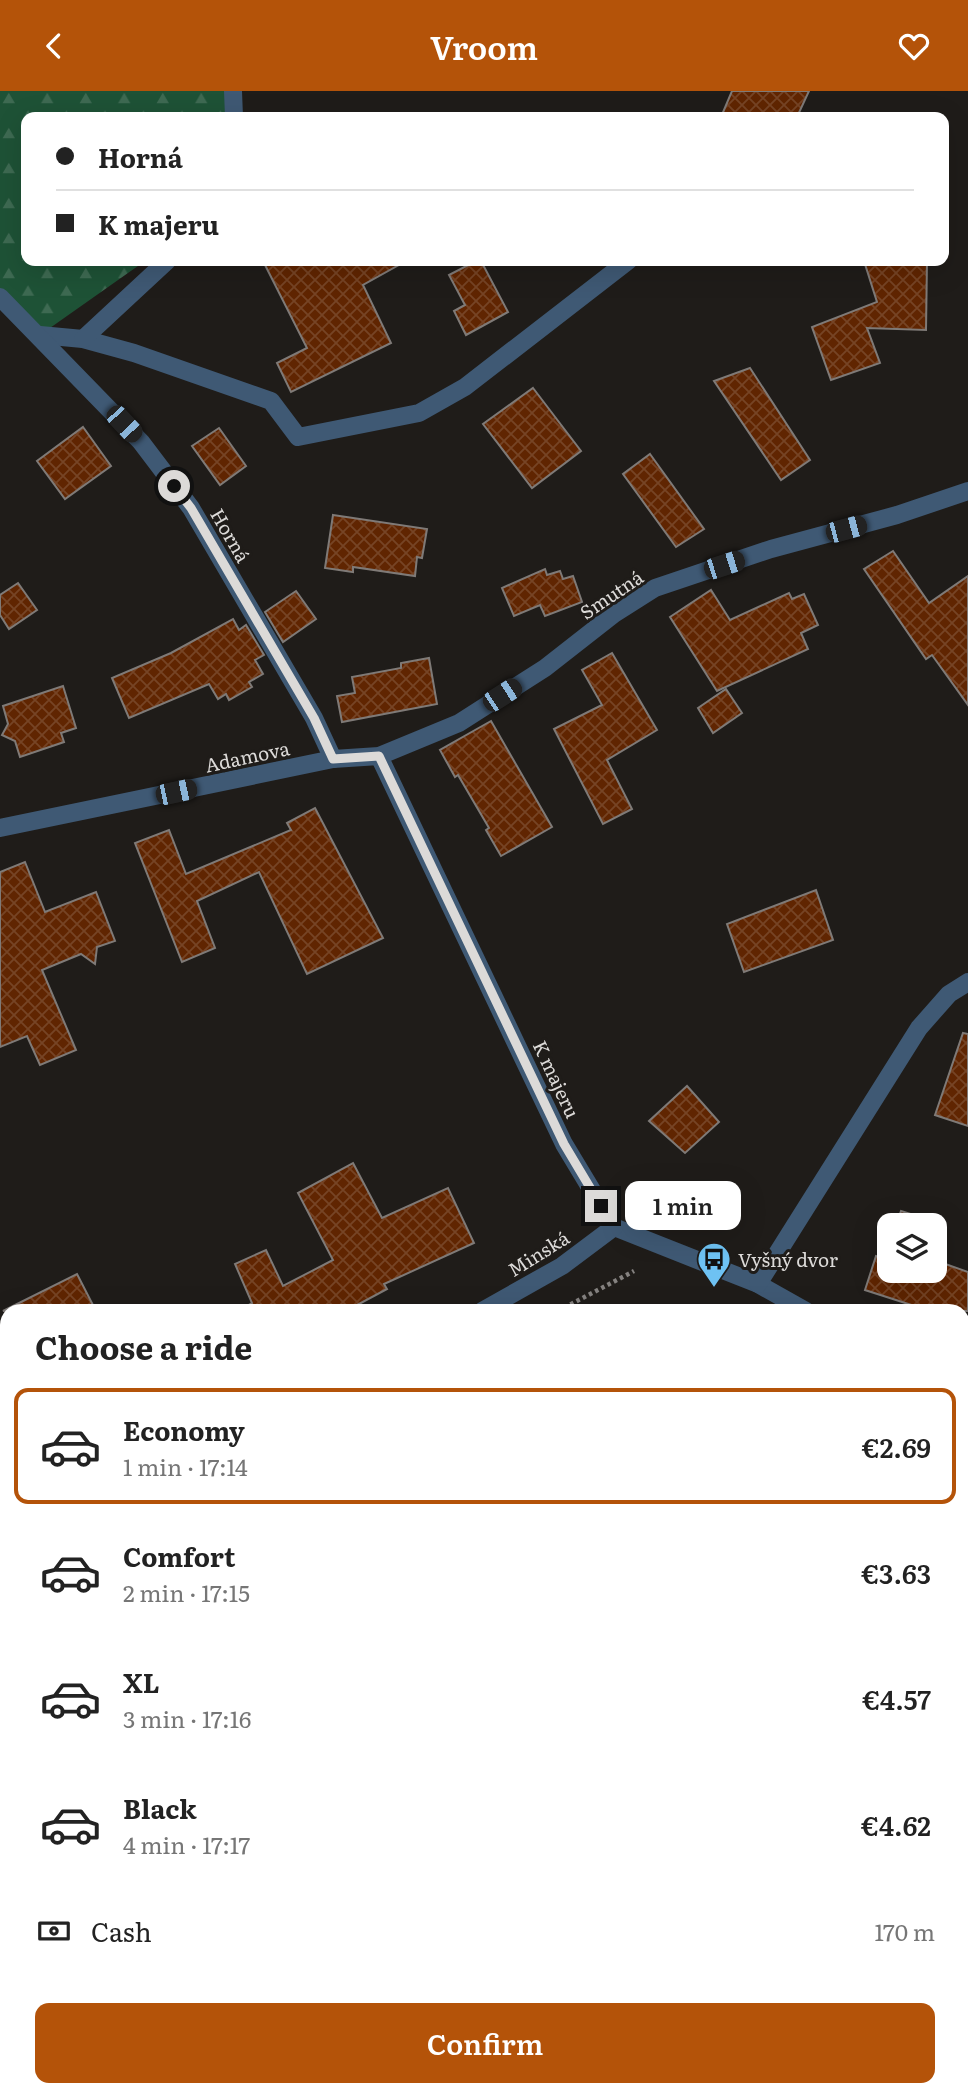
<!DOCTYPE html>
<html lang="en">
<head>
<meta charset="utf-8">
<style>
	body { margin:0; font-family:Literata,serif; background:#f6f6f6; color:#222; height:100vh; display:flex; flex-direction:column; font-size:26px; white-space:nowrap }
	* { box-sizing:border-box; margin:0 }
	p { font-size:23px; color:#767676 }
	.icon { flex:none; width:38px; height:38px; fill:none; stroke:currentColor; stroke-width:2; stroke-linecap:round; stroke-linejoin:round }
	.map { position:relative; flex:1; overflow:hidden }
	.panel { position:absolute; left:0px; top:1213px; width:970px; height:793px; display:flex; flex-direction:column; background:#fff; border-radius:21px 21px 0 0; box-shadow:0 7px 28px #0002 }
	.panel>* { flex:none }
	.banner { position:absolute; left:21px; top:21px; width:928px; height:154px; border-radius:14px; box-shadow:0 7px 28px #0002; display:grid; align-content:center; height:154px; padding:0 35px; background:#fff }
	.controls { position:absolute; left:877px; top:1122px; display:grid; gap:14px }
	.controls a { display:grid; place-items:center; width:70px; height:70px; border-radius:14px; background:#fff; box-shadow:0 7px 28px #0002; font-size:35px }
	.end { position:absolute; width:32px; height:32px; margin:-16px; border:9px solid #dcdad8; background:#111; box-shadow:0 0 0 4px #111 }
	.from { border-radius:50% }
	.bubble { position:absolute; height:49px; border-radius:14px; background:#fff; box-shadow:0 7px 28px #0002; font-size:23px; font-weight:600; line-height:49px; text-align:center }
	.car { position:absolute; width:21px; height:42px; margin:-21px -10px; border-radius:9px; box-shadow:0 0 5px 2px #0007; background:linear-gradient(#222 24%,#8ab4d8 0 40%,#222 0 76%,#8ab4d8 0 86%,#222 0) }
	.banner b { display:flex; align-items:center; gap:24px; height:66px; font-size:26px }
	.banner b+b { border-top:2px solid #e0e0e0 }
	.banner i { width:18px; height:18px; background:#222 }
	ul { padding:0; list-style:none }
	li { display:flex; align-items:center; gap:21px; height:116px; margin:0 14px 10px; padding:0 21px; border:4px solid transparent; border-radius:14px }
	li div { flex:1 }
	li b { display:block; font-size:26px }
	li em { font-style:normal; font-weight:600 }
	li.selected { border-color:#b45309 }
	li>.icon { width:63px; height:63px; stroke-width:1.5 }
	h2 { padding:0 35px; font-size:32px; line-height:84px }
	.pay { display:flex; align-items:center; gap:18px; height:77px; padding:0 35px; font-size:26px }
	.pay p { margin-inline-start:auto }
	.action { display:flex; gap:14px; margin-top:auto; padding:14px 35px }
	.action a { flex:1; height:80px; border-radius:14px; background:#b45309; color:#fff; font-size:28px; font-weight:600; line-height:80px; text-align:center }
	header { display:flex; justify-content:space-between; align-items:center; height:91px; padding:0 35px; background:#b45309; color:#fff; font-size:32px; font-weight:600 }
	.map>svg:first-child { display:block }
</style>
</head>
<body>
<header><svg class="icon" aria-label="back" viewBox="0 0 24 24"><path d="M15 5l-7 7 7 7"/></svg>Vroom<svg class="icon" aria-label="heart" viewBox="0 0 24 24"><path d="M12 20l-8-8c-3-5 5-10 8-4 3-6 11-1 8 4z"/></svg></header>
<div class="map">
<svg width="968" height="2005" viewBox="0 0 968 2005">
	<defs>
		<pattern id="forest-firs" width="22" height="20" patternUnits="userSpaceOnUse" patternTransform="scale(1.75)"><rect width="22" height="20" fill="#1e5236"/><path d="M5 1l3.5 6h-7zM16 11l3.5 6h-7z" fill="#3e6a52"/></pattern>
		<pattern id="building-cross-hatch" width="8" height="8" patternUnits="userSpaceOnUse" patternTransform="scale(1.75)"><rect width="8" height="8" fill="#602501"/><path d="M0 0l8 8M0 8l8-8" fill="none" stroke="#764425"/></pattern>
	</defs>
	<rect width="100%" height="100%" fill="#1f1c19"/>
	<!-- forest -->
	<path fill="url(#forest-firs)" d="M 0,0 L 234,0 L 234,26 L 26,26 L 26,170 L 145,170 L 40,244 L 0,206 Z"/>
	<!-- building -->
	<g fill="url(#building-cross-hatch)" stroke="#7f7a77" stroke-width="2">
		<path d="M 732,0 L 809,0 L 797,26 L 721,26 Z"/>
		<path d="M 263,170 L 406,170 L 363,194 L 391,252 L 291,301 L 277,272 L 307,257 Z"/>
		<path d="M 476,170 L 481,170 L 508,221 L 466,244 L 454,220 L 465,214 L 449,184 Z"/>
		<path d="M 864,170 L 927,170 L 926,239 L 867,237 L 880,272 L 831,289 L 812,236 L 877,211 Z"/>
		<path d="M 750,277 L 810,369 L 781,389 L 714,290 Z"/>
		<path d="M 533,297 L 581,360 L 532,397 L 483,333 Z"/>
		<path d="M 83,336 L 111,375 L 65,408 L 37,370 Z"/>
		<path d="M 219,337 L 246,375 L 220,394 L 192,355 Z"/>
		<path d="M 650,363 L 704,438 L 676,456 L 623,383 Z"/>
		<path d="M 333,424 L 427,438 L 422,467 L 417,466 L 415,485 L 353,476 L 353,481 L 325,477 Z"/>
		<path d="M 893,460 L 929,512 L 968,485 L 968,614 L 932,564 L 926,568 L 864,478 Z"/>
		<path d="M 545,478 L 547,484 L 560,480 L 563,488 L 573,485 L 582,511 L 545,525 L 540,514 L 514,525 L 502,497 Z"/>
		<path d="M 18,492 L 37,519 L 9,538 L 0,524 L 0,504 Z"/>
		<path d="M 711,499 L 730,529 L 789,502 L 792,508 L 804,503 L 818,534 L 801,542 L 808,558 L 717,600 L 670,526 Z"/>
		<path d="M 296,500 L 316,528 L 283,551 L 265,521 Z"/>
		<path d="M 233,528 L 239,539 L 246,534 L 264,564 L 255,569 L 263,583 L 249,591 L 252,596 L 229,609 L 226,603 L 218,608 L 209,593 L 129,627 L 112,587 L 171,562 Z"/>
		<path d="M 612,562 L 657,639 L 607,669 L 632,718 L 603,733 L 554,638 L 602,614 L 582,579 Z"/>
		<path d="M 429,567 L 437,613 L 342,631 L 337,605 L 355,602 L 352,586 L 401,577 L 401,572 Z"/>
		<path d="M 63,595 L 76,637 L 61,642 L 64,651 L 20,666 L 15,650 L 2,644 L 8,633 L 3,615 Z"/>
		<path d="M 726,598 L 742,622 L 713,642 L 698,617 Z"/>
		<path d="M 491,630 L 552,736 L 501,765 L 486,739 L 489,737 L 458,684 L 455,686 L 440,659 Z"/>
		<path d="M 315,717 L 383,847 L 307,883 L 259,781 L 197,810 L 215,857 L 182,871 L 135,752 L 169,739 L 186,783 L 291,739 L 287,732 Z"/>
		<path d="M 25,771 L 45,821 L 96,801 L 115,850 L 97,856 L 95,873 L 81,863 L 42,879 L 76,959 L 40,974 L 27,945 L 0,956 L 0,781 Z"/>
		<path d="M 816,799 L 833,849 L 744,881 L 727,833 Z"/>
		<path d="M 963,942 L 968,943 L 968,1035 L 935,1024 Z"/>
		<path d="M 687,995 L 719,1031 L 685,1062 L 649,1030 Z"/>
		<path d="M 353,1072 L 382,1127 L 448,1097 L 474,1152 L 384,1193 L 387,1198 L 346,1220 L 238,1220 L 252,1212 L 235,1173 L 266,1159 L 283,1195 L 333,1169 L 298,1102 Z"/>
		<path d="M 901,1120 L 942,1133 L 934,1157 L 934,1134 L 896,1134 Z"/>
		<path d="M 889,1156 L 889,1180 L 934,1180 L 934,1169 L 968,1181 L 968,1220 L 930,1220 L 865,1199 L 876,1165 L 885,1168 Z"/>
		<path d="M 77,1183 L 96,1220 L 3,1220 Z"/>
	</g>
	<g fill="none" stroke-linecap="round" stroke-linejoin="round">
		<!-- path -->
		<g stroke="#858280" stroke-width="4.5" stroke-dasharray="3.5 3.5" stroke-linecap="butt">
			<path d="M 558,1220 L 634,1180"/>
			<path d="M 0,1497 L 7,1494"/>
		</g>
		<!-- service -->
		<g stroke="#3f5974" stroke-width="18">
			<path d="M 233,0 L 234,26"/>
			<path d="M 40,244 L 83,248 L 134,262 L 271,310 L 298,346 L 419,322 L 465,296 L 628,170"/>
			<path d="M 83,248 L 167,170"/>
		</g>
		<!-- minor -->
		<g stroke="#3f5974" stroke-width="18">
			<path d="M 0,206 L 141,351 L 191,417 L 314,627 L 333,668"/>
			<path d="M 379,665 L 564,1053 L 614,1136 L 758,1193 L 806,1220"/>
			<path d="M 0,737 L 333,668 L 379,665 L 459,632 L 545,577 L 614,523 L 655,497 L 771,458 L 897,424 L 968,400"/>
			<path d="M 758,1193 L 919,937 L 949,903 L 968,891"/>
			<path d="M 482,1220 L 562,1175 L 614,1136"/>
			<path d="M 962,1307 L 968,1310"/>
			<path d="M 0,1459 L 7,1455"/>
			<path d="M 0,1884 L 7,1903"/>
			<path d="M 41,1998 L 43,2005"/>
			<path d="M 744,1998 L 747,2005"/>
			<path d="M 258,2005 L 272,1998"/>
		</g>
	</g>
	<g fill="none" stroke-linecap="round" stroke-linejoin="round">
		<!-- route -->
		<path stroke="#dcdad8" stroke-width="9" d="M 174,395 L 191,417 L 314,627 L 333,668 L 379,665 L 564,1053 L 601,1115"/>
	</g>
	<!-- icons -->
	<defs>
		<symbol id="bus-pin" viewBox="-11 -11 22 30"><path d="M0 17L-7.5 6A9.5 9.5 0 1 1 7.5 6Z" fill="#6ec2f3" stroke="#1f1c19"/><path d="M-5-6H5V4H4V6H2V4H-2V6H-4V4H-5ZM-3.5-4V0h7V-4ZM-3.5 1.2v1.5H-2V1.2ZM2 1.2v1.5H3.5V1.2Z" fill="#111"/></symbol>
	</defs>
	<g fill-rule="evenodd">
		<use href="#bus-pin" x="695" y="1149" width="38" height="52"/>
	</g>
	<g text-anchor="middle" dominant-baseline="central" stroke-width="6" stroke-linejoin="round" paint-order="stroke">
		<!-- street labels -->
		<g font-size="19" fill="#dcdad8" stroke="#1f1c19">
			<text transform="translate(231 444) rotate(60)">Horná</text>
			<text transform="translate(611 503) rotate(-34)">Smutná</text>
			<text transform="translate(247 665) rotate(-12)">Adamova</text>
			<text transform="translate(557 988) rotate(65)">K majeru</text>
			<text transform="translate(538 1162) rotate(-32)">Minská</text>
		</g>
		<!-- poi labels -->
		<g font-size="19" fill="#dcdad8" stroke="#1f1c19" text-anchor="start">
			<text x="738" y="1168">Vyšný dvor</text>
		</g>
	</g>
</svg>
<div class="controls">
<a><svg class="icon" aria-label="layers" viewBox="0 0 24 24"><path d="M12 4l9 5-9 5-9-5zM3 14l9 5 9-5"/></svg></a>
</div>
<i class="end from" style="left:174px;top:395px"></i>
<i class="end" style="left:601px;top:1115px"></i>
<div class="bubble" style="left:625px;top:1090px;width:116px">1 min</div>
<i class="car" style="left:124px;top:333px;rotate:137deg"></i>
<i class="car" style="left:846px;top:438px;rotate:75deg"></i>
<i class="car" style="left:724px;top:474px;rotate:72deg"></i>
<i class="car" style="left:502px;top:604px;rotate:57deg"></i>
<i class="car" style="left:176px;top:701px;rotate:78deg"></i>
<div class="banner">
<b><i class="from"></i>Horná</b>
<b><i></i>K majeru</b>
</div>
<section class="panel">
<h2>Choose a ride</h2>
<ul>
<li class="selected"><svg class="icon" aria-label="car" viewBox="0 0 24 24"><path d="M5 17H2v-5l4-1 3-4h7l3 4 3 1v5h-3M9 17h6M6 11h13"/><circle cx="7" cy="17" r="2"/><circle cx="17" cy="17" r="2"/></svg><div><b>Economy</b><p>1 min · 17:14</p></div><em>€2.69</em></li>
<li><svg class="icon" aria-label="car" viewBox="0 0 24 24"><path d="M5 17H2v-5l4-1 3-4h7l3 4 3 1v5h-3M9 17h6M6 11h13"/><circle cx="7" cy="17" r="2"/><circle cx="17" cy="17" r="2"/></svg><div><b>Comfort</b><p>2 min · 17:15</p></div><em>€3.63</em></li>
<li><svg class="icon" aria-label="car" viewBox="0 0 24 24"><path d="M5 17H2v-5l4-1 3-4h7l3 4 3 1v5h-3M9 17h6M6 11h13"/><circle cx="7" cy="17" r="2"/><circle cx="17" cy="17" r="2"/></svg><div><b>XL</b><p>3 min · 17:16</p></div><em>€4.57</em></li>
<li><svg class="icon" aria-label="car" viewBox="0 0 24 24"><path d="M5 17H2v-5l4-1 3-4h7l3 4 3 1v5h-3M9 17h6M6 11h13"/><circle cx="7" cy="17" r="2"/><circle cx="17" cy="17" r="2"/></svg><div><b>Black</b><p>4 min · 17:17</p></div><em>€4.62</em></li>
</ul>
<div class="pay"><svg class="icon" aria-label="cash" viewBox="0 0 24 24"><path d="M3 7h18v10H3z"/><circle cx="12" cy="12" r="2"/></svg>Cash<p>170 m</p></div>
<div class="action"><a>Confirm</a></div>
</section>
</div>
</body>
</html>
